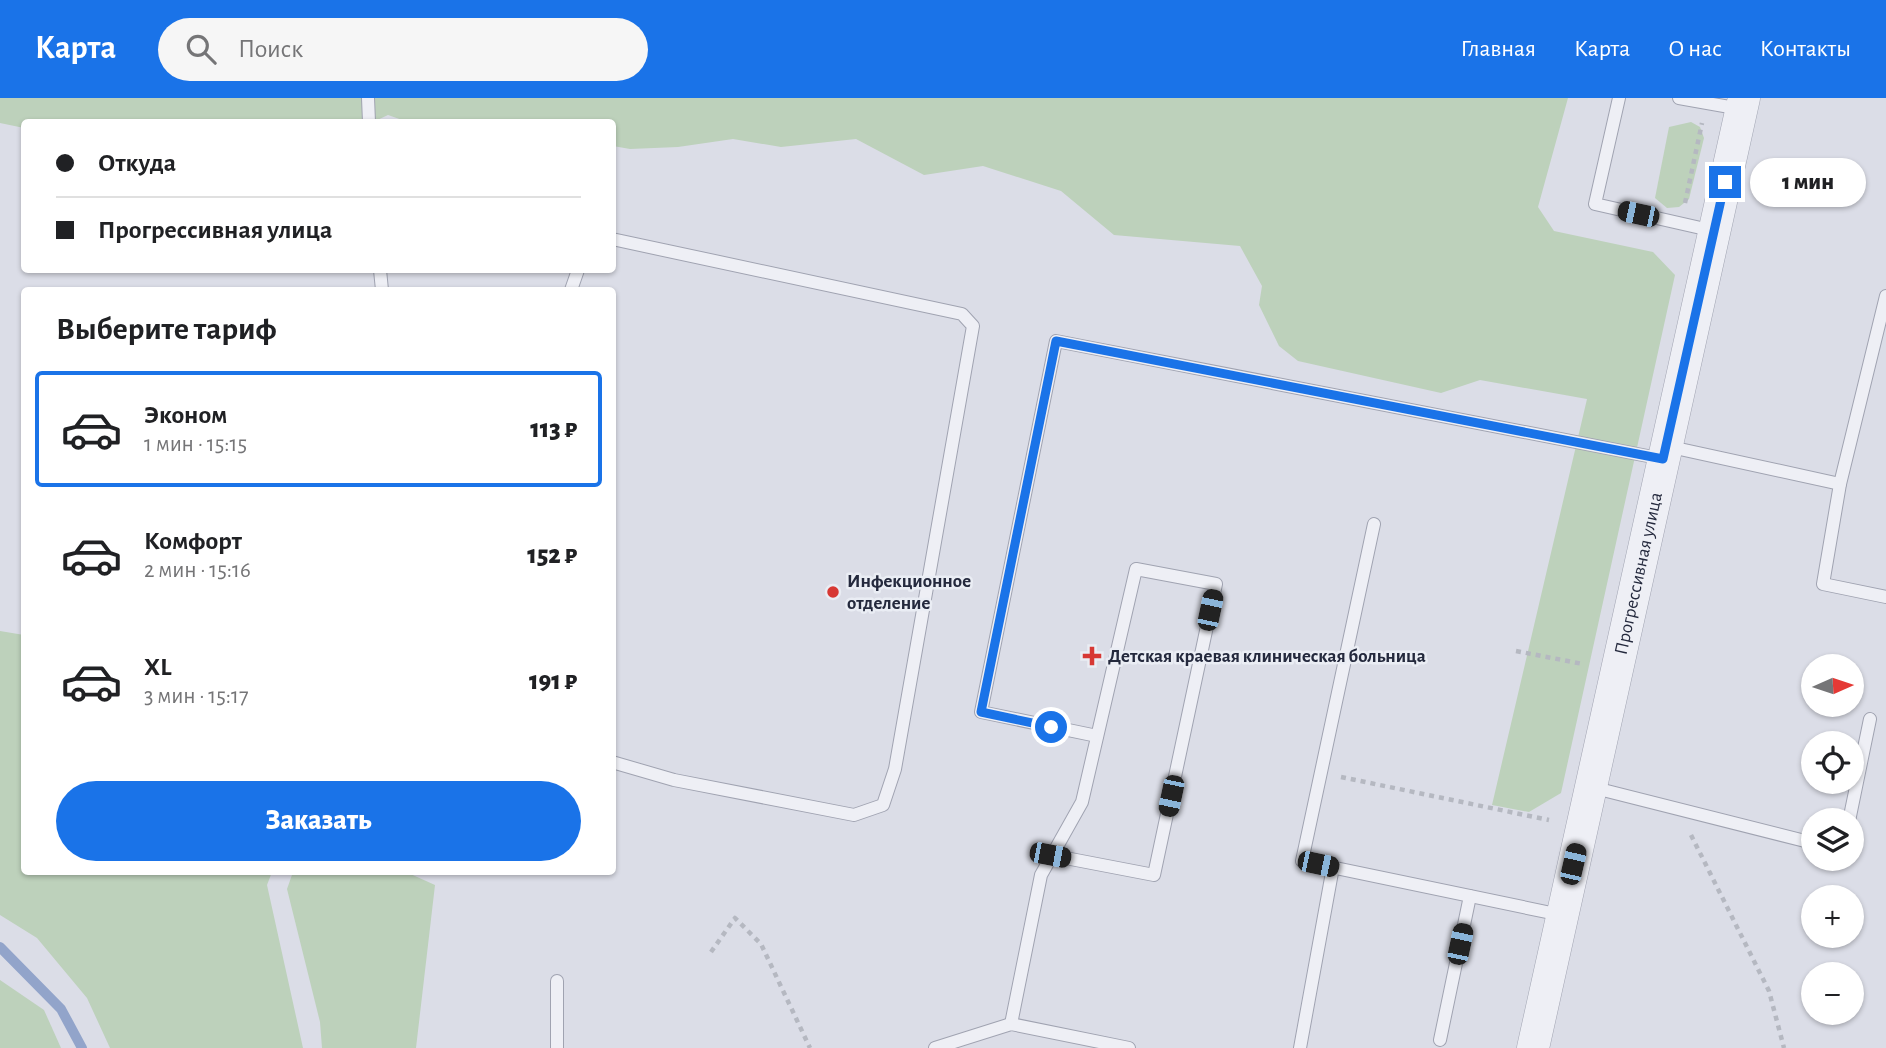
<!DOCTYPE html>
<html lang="ru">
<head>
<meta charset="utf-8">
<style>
	body { margin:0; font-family:"Alegreya Sans",sans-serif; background:#f6f6f6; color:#202124; height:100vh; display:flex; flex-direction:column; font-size:26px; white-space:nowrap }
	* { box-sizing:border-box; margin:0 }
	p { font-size:23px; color:#757577 }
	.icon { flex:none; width:38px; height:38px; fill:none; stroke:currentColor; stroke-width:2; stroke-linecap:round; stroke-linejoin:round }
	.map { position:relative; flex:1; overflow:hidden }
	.side { position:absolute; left:21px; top:189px; width:595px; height:588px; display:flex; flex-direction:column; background:#fff; border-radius:7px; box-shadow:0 2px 5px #0004 }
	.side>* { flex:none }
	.top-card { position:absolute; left:21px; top:21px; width:595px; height:154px; border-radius:7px; box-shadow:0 2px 5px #0004; display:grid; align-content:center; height:154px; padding:0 35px; background:#fff }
	.needle { width:46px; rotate:87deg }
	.buttons { position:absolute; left:1801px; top:556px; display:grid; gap:14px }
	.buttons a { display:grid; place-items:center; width:63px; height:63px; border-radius:50%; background:#fff; box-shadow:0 2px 5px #0004; font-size:35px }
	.end { position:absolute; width:32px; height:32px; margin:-16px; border:9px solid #1a73e8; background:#fff; box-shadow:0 0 0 4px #fff }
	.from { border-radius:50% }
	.bubble { position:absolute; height:49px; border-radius:24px; background:#fff; box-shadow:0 2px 5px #0004; font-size:23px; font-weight:800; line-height:49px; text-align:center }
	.car { position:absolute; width:21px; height:42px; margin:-21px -10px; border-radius:9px; box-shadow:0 0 5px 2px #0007; background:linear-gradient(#222 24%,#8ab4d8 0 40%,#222 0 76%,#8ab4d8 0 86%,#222 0) }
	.top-card b { display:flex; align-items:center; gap:24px; height:66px; font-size:26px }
	.top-card b+b { border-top:2px solid #e0e0e0 }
	.top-card i { width:18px; height:18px; background:#202124 }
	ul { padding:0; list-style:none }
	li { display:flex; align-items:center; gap:21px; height:116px; margin:0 14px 10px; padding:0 21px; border:4px solid transparent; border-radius:7px }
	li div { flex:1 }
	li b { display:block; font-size:26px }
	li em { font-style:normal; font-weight:800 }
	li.on { border-color:#1a73e8 }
	li>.icon { width:63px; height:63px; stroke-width:1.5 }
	h2 { padding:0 35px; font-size:32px; line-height:84px }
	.button { display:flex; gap:14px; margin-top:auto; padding:14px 35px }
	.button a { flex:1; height:80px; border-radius:42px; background:#1a73e8; color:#fff; font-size:28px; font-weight:800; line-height:80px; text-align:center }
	header { display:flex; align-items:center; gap:42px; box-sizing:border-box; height:98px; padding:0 35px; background:#1a73e8; color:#fff }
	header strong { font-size:33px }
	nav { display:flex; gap:38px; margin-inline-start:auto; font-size:24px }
	.search { width:490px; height:63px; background:#f6f6f6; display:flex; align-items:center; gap:18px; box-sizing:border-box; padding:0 24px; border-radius:38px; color:#757577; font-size:26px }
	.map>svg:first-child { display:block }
</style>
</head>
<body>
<header>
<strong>Карта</strong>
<div class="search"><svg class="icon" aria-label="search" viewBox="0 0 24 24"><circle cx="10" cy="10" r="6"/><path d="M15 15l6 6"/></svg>Поиск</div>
<nav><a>Главная</a><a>Карта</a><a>О нас</a><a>Контакты</a></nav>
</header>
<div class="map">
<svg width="1886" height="950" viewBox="0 0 1886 950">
	<rect width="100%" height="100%" fill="#dbdde7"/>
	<!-- green -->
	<g fill="#bdd1bb">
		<path d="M 0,0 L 1568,0 L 1538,109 L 1554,133 L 1653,154 L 1675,177 L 1561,695 L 1529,714 L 1492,707 L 1587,301 L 1480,282 L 1441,295 L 1298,263 L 1279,248 L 1259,207 L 1262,188 L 1240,148 L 1114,137 L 1061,93 L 983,68 L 924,77 L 856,41 L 781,49 L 733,41 L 678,49 L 630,51 L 613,48 L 612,24 L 408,24 L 388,17 L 373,24 L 24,24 L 24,30 L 0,25 Z"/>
		<path d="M 1691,24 L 1700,29 L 1704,40 L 1689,101 L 1679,109 L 1667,110 L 1655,100 L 1669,29 Z"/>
		<path d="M 0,533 L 24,537 L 24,774 L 272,774 L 267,787 L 303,950 L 110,950 L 87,900 L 37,840 L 0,817 Z"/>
		<path d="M 293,774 L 406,774 L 435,787 L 416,950 L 322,950 L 320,924 L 287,791 Z"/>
		<path d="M 0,882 L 44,912 L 61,950 L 0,950 Z"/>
	</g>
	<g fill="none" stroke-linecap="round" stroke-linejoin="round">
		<!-- stream -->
		<path stroke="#92a4ca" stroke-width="10" d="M 0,849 L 61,911 L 82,950"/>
		<defs>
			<g id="service">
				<path d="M 368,0 L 369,24"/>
				<path d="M 1619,0 L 1595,106 L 1714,133"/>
				<path d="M 1679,0 L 1741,11"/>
				<path d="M 612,141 L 962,216 L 973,228 L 895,671 L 883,707 L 854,717 L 674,682 L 612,664"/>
				<path d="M 380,172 L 382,192"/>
				<path d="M 571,192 L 578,172"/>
				<path d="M 1886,198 L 1840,386 L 1823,486 L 1886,499"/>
				<path d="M 1666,348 L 1840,386"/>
				<path d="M 1374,426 L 1302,763 L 1561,817"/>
				<path d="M 1097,638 L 981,614 L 1056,243 L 1663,361"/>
				<path d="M 1591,689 L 1813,745"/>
				<path d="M 1849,723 L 1870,621"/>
				<path d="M 1011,926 L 1041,777 L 1082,704 L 1136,471 L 1216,486 L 1154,777 L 1050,757"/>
				<path d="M 1440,942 L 1470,798"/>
				<path d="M 557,950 L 557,883"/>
				<path d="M 935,950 L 1011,926 L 1129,950"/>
				<path d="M 1300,950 L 1333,769"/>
			</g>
			<g id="tertiary">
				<path id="s1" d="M 1533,950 L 1744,0"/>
			</g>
		</defs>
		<!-- service casing -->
		<use href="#service" stroke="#a0a3b1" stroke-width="14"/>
		<!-- tertiary casing -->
		<use href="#tertiary" stroke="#a0a3b1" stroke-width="33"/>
		<!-- path -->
		<g stroke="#b5b8c1" stroke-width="4.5" stroke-dasharray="5 5" stroke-linecap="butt">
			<path d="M 1685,105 L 1702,25"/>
			<path d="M 1516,553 L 1583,566"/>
			<path d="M 1341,679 L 1549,722"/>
			<path d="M 1691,737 L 1769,893 L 1784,950"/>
			<path d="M 711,854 L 735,820 L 761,846 L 810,950"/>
		</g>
		<!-- service -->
		<use href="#service" stroke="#eeeff5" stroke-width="12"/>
		<!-- tertiary -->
		<use href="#tertiary" stroke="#eeeff5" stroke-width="32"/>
	</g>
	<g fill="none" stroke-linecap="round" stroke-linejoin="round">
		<!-- route -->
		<path stroke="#1a73e8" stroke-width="9" d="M 1051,629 L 981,614 L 1056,243 L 1663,361 L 1725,84"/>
	</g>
	<!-- markers -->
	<g fill="#d73834" stroke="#eaedf4" stroke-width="2.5">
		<circle cx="833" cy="494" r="7"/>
		<path d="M1088.5 547.5h7v7h7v7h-7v7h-7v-7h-7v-7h7z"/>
	</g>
	<g text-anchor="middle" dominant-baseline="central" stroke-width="5" stroke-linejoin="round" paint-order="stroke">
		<!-- street labels -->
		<g font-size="19" fill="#24293d" stroke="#eaedf4">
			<text stroke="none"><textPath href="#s1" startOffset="486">Прогрессивная улица</textPath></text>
		</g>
		<!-- poi labels -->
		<g font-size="19" font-weight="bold" fill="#24293d" stroke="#eaedf4" text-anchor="start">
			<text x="847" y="483">Инфекционное<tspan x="847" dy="22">отделение</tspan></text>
			<text x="1108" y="558">Детская краевая клиническая больница</text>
		</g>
	</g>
</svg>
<div class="buttons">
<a><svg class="needle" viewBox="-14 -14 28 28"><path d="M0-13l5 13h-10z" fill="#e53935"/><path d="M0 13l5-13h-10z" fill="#757577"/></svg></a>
<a><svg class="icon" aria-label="locate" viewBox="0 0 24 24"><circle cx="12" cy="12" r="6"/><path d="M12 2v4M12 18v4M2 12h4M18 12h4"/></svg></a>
<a><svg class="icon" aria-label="layers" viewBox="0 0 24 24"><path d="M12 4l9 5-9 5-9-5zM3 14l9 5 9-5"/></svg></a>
<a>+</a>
<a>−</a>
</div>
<i class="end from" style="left:1051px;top:629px"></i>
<i class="end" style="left:1725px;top:84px"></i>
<div class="bubble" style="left:1750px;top:60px;width:116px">1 мин</div>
<i class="car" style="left:1638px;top:116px;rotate:282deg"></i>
<i class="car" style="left:1210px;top:512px;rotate:12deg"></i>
<i class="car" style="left:1171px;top:698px;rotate:192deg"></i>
<i class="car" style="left:1050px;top:757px;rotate:101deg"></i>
<i class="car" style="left:1318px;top:766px;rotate:102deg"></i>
<i class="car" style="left:1573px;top:766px;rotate:13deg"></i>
<i class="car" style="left:1460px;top:846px;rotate:12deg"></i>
<div class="top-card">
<b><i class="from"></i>Откуда</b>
<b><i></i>Прогрессивная улица</b>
</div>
<section class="side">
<h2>Выберите тариф</h2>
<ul>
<li class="on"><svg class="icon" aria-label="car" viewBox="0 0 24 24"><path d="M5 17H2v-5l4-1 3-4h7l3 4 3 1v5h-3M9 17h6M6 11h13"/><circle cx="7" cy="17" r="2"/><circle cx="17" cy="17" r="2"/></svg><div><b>Эконом</b><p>1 мин · 15:15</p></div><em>113 ₽</em></li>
<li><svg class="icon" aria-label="car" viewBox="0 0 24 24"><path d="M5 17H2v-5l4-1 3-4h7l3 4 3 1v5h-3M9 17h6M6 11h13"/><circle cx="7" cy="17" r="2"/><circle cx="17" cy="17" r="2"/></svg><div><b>Комфорт</b><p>2 мин · 15:16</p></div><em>152 ₽</em></li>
<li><svg class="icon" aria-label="car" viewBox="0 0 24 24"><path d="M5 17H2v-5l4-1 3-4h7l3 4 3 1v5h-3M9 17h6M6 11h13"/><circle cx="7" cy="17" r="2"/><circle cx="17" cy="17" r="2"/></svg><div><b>XL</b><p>3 мин · 15:17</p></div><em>191 ₽</em></li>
</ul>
<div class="button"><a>Заказать</a></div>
</section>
</div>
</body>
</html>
